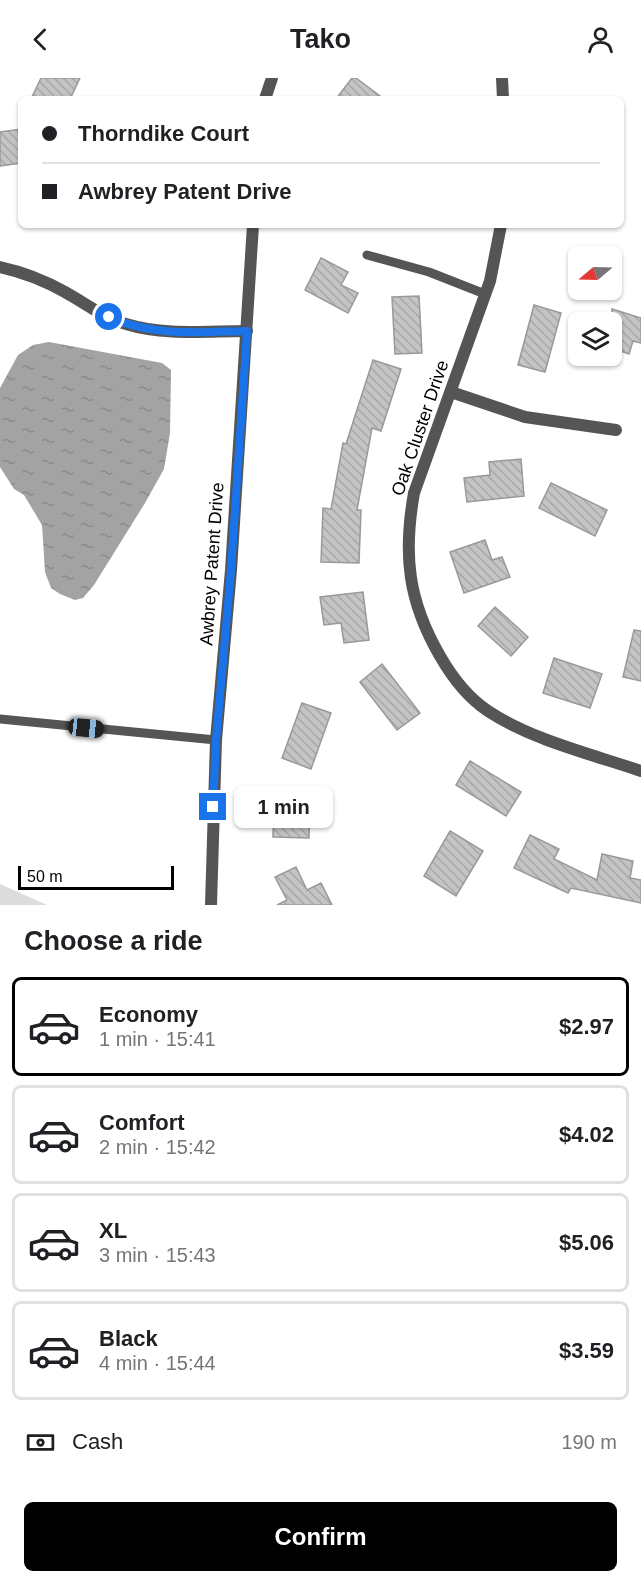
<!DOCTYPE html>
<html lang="en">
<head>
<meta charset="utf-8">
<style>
	body { margin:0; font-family:Arial,sans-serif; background:#f2f2f2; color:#202124; height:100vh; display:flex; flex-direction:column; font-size:22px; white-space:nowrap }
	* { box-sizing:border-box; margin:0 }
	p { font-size:20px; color:#757577 }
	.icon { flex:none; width:33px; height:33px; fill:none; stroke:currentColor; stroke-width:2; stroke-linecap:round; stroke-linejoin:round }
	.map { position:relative; height:827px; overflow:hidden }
	.panel { display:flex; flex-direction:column; background:#fff; flex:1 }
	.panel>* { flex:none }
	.top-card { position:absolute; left:18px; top:18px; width:606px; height:132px; border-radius:9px; box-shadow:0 2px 4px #0004; display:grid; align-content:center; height:132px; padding:0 24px; background:#fff }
	.needle { width:39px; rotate:251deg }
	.fabs { position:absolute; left:568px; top:168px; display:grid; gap:12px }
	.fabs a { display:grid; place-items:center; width:54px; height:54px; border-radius:9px; background:#fff; box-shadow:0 2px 4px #0004; font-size:30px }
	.scale { position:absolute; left:18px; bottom:15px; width:156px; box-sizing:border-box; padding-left:6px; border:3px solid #000; border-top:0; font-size:16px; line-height:21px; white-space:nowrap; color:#000; -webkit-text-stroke:4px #fff; paint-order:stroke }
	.end { position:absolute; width:27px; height:27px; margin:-14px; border:8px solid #1a73e8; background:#fff; box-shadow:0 0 0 3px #fff }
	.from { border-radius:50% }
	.bubble { position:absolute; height:42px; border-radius:9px; background:#fff; box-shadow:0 2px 4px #0004; font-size:20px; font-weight:800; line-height:42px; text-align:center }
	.car { position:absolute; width:18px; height:36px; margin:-18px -9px; border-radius:8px; box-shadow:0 0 4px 2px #0007; background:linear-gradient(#222 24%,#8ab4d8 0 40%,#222 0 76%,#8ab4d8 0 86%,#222 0) }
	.top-card b { display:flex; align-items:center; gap:21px; height:57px; font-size:22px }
	.top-card b+b { border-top:2px solid #e0e0e0 }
	.top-card i { width:15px; height:15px; background:#202124 }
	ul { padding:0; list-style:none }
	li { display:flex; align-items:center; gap:18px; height:99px; margin:0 12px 9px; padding:0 12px; border:3px solid #e0e0e0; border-radius:9px }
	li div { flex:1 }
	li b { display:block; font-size:22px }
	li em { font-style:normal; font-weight:800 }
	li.on { border-color:#000 }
	li>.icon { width:54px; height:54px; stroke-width:1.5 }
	h2 { padding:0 24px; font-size:27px; line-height:72px }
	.pay { display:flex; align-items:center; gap:15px; height:66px; padding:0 24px; font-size:22px }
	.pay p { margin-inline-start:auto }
	.cta { display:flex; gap:12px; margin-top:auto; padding:12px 24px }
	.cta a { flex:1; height:69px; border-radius:9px; background:#000; color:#fff; font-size:24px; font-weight:800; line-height:69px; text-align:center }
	header { display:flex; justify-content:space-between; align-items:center; height:78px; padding:0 24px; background:#fff; font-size:27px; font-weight:800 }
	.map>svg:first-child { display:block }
</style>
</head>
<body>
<header><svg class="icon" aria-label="back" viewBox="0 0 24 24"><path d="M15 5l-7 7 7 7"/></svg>Tako<svg class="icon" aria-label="person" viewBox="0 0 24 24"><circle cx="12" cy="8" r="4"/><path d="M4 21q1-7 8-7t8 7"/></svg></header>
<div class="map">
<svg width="641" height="827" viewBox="0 0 641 827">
	<defs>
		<pattern id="water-ripples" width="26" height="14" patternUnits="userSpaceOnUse" patternTransform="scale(1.5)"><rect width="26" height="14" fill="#a3a3a3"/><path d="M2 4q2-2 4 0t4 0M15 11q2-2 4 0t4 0" fill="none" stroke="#8b8b8b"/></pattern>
		<pattern id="building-back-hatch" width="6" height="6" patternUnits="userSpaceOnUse" patternTransform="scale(1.5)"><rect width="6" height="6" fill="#c4c4c4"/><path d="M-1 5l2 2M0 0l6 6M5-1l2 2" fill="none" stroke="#a7a7a7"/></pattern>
	</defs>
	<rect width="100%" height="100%" fill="#fff"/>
	<!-- green -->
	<path fill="#dcdcdc" d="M 0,806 L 47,827 L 0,827 Z"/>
	<!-- water -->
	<path fill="url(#water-ripples)" d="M 49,264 L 162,285 L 171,292 L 170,355 L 164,391 L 145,425 L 94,507 L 83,520 L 75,522 L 60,516 L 51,510 L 45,494 L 42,447 L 24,417 L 14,411 L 0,389 L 0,310 L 18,277 L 33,267 Z"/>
	<!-- building -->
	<g fill="url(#building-back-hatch)" stroke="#999" stroke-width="1.5">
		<path d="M 41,0 L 80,0 L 70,21 L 31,21 Z"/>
		<path d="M 352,0 L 356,0 L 384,21 L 336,21 Z"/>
		<path d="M 21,51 L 21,85 L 0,88 L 0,54 Z"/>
		<path d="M 321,180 L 348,194 L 341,207 L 358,215 L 348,235 L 305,212 Z"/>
		<path d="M 419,218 L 422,275 L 395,276 L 392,219 Z"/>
		<path d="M 534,227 L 561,235 L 545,294 L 518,287 Z"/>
		<path d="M 612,231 L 641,240 L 641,265 L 633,263 L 629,276 L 612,270 Z"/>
		<path d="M 373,282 L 401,291 L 381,353 L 372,350 L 357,432 L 361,432 L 359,485 L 321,484 L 323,430 L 331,431 L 343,365 L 346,366 Z"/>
		<path d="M 521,381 L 524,418 L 467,424 L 464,400 L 490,397 L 489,384 Z"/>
		<path d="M 551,405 L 607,432 L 595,458 L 539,430 Z"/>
		<path d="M 485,462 L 492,482 L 502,479 L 510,499 L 464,515 L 450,474 Z"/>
		<path d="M 363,514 L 369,562 L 344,565 L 341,545 L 324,547 L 320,519 Z"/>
		<path d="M 495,529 L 528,559 L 511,578 L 478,548 Z"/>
		<path d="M 634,552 L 641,553 L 641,603 L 623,599 Z"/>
		<path d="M 554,580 L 602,596 L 590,630 L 543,615 Z"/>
		<path d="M 382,586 L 420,635 L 397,652 L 360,604 Z"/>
		<path d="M 302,625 L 331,635 L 311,691 L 282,680 Z"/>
		<path d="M 470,683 L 521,714 L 506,738 L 456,707 Z"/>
		<path d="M 274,714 L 310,715 L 309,760 L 273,759 Z"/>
		<path d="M 450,753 L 483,773 L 456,818 L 424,798 Z"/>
		<path d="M 530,757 L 559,771 L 554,781 L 597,802 L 602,776 L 633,783 L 630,800 L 641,802 L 641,825 L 571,810 L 568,815 L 514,790 Z"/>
		<path d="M 296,789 L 307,812 L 321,805 L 332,827 L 277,827 L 287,822 L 275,799 Z"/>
	</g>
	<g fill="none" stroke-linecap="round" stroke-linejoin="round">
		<!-- service -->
		<g stroke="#555" stroke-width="9">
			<path d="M 367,177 L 429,194 L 485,216"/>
			<path d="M 0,641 L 216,662"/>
		</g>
		<!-- minor -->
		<g stroke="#555" stroke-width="12">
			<path d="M 502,0 L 503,21"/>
			<path d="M 501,147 L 490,203 L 414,415 C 403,477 408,523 440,578 C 452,599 467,619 488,633 C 532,662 591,676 641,693"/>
			<path d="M 0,189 C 23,194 44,202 65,214 C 85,225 104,240 126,246 C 165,258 206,253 247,253"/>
			<path d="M 451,314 L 525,339 L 616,352"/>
		</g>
		<!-- tertiary -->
		<g stroke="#555" stroke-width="12">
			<path d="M 265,21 L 272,0"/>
			<path d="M 211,827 L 216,662 L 231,492 L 253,147"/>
		</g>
	</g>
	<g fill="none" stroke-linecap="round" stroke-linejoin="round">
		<!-- route -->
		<path stroke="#1a73e8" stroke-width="8" d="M 109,239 C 154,259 199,254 247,253 L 231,492 L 216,662 L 213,729"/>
	</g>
	<g text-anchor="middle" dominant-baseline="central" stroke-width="4.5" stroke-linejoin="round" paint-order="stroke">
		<!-- street labels -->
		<g font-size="18" fill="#000" stroke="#fff">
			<text transform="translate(420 350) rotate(-71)">Oak Cluster Drive</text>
			<text transform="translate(212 486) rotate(-86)">Awbrey Patent Drive</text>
		</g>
	</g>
</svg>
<div class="fabs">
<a><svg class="needle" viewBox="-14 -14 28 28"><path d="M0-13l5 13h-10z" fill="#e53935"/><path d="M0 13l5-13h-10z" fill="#757577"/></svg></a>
<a><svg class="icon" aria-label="layers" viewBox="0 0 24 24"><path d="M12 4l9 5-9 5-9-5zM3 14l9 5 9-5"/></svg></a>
</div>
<div class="scale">50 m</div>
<i class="end from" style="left:109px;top:239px"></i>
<i class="end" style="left:213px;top:729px"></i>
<div class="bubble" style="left:234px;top:708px;width:99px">1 min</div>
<i class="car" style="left:86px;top:650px;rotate:96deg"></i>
<div class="top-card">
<b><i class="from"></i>Thorndike Court</b>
<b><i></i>Awbrey Patent Drive</b>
</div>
</div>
<section class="panel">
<h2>Choose a ride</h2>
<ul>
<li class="on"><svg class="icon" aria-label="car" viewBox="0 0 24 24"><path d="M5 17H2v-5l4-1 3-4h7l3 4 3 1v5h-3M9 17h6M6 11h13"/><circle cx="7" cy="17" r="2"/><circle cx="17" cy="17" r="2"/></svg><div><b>Economy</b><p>1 min · 15:41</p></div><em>$2.97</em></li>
<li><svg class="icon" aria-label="car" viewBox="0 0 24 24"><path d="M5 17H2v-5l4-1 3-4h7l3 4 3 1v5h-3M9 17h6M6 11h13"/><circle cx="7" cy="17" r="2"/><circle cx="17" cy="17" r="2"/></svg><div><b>Comfort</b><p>2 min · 15:42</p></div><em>$4.02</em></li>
<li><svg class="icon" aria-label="car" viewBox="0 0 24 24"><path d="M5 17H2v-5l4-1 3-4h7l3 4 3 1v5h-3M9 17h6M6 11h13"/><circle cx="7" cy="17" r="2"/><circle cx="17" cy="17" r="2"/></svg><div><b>XL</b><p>3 min · 15:43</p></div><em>$5.06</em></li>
<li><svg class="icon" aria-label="car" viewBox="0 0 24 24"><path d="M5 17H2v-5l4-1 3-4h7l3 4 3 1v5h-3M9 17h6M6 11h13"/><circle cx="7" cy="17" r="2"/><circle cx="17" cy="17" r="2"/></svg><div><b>Black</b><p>4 min · 15:44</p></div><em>$3.59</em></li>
</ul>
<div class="pay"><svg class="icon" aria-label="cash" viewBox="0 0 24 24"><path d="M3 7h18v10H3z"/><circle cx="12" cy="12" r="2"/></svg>Cash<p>190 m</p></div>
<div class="cta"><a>Confirm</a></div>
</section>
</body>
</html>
